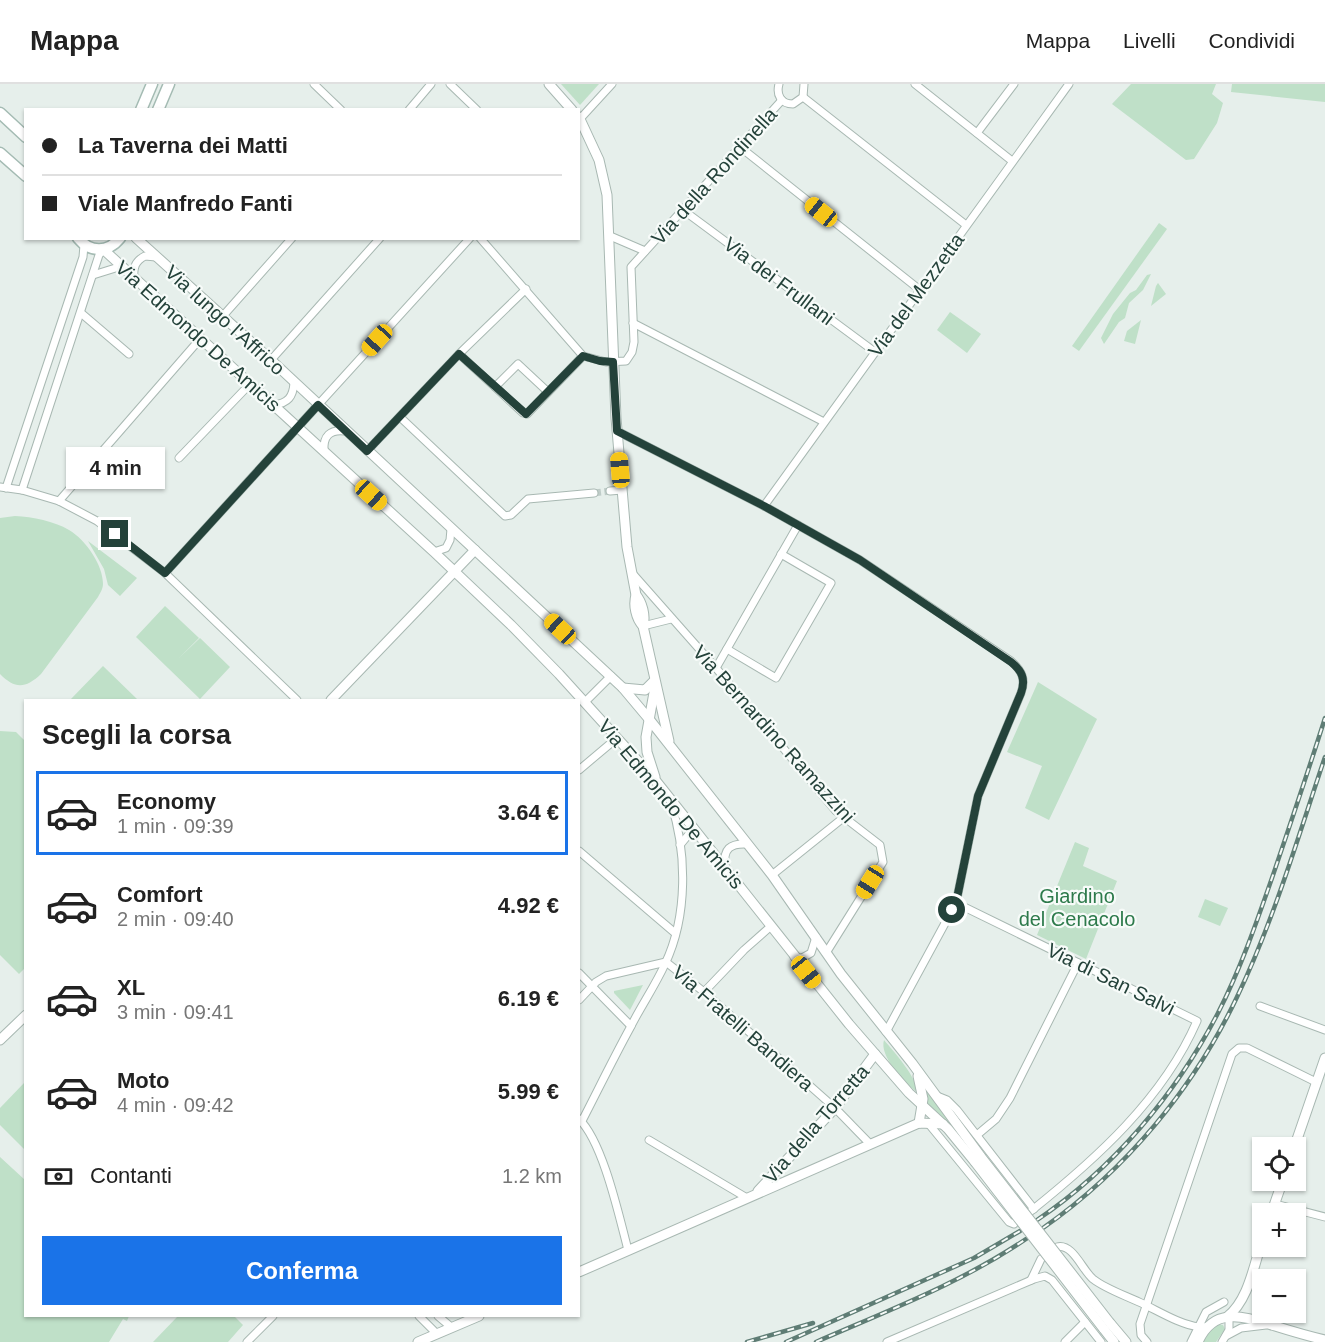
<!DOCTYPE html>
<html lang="it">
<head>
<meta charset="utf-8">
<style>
	body { margin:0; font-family:Helvetica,sans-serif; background:#f2f2f2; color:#222; height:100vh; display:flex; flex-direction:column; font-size:22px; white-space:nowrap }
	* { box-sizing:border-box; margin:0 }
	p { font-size:20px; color:#767676 }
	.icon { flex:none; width:33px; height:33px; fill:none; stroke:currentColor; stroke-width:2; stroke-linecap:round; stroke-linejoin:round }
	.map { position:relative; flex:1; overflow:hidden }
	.panel { position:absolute; left:24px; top:615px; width:556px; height:618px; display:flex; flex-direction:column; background:#fff; border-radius:0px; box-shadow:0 2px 4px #0004 }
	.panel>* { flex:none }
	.banner { position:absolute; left:24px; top:24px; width:556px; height:132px; border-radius:0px; box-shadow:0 2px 4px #0004; display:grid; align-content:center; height:132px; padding:0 18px; background:#fff }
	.buttons { position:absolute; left:1252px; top:1053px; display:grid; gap:12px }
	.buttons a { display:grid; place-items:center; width:54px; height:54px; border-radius:0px; background:#fff; box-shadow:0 2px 4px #0004; font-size:30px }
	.end { position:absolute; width:27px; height:27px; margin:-14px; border:8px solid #24423a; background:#fff; box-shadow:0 0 0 3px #fff }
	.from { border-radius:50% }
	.bubble { position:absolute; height:42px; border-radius:0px; background:#fff; box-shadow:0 2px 4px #0004; font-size:20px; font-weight:600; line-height:42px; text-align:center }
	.car { position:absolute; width:18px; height:36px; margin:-18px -9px; border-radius:8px; box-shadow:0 0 4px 2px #0007; background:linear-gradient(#f5c518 24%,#345 0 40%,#f5c518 0 76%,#345 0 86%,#f5c518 0) }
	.banner b { display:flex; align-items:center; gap:21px; height:57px; font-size:22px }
	.banner b+b { border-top:2px solid #e0e0e0 }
	.banner i { width:15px; height:15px; background:#222 }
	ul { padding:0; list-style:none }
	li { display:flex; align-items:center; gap:18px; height:84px; margin:0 12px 9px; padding:0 6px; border:3px solid transparent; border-radius:0px }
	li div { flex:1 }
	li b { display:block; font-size:22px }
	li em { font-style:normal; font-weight:600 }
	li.selected { border-color:#1a73e8 }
	li>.icon { width:54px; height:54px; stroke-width:1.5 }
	h2 { padding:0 18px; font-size:27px; line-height:72px }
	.pay { display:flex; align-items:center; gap:15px; height:66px; padding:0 18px; font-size:22px }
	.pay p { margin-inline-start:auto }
	.button { display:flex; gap:12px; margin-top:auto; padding:12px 18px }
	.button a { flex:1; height:69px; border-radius:0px; background:#1a73e8; color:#fff; font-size:24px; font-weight:600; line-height:69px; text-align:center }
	header { display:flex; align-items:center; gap:36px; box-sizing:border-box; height:84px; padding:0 30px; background:#fff; border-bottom:2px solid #e0e0e0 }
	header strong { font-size:28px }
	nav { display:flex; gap:33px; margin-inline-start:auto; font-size:21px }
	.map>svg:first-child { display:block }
</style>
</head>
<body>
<header>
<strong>Mappa</strong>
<nav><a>Mappa</a><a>Livelli</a><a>Condividi</a></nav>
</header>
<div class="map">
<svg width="1325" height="1258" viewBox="0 0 1325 1258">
	<rect width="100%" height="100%" fill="#e6efeb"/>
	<!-- green -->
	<g fill="#bfe0c8">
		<path d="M 561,0 L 599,0 L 580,21 Z"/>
		<path d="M 1131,0 L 1216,0 L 1212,10 L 1223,19 L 1217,39 L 1194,75 L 1186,76 L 1112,20 Z"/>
		<path d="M 1232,0 L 1325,0 L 1325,18 L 1231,8 Z"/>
		<path d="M 1159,139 L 1167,145 L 1079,267 L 1072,262 Z"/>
		<path d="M 1151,190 L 1143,206 L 1129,219 L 1125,234 L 1119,238 L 1104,260 L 1101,254 L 1113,230 L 1130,209 L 1136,206 L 1147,191 Z"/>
		<path d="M 1158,199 L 1166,210 L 1151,222 L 1156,202 Z"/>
		<path d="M 950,228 L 981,250 L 967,269 L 937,246 Z"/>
		<path d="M 1141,236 L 1135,260 L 1124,257 L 1127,247 Z"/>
		<path d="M 15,432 C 33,433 54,437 69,446 C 86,456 103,481 103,500 C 103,505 100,509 98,513 L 41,590 C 25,605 15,605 0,590 L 0,434 Z"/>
		<path d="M 88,457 L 137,494 L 120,512 L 108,501 L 104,485 Z"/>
		<path d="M 165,522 L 199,554 L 179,574 L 200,554 L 230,583 L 200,615 L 136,553 Z"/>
		<path d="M 103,582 L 138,616 L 70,616 Z"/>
		<path d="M 1038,598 L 1097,635 L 1049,736 L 1025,724 L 1042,682 L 1007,668 Z"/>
		<path d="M 0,647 L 16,648 L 25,657 L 26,883 L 19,890 L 0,871 Z"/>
		<path d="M 1075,758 L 1089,764 L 1083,782 L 1117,797 L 1086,875 L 1037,851 Z"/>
		<path d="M 1205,815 L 1228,824 L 1220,842 L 1198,833 Z"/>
		<path d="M 643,901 L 630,926 L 614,909 L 614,907 Z"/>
		<path d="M 884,956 C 894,968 917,993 917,1008 C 904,999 879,972 884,956 Z"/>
		<path d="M 25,998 L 25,1066 L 0,1041 L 0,1024 Z"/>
		<path d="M 924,1002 L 954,1045 L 953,1046 L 944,1034 L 927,1019 Z"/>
		<path d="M 0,1073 L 25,1096 L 26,1232 L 129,1232 L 127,1237 L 123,1235 L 109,1258 L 0,1258 Z"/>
		<path d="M 178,1232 L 234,1232 L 243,1241 L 228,1258 L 153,1258 Z"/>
		<path d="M 1218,1240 L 1223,1241 L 1225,1245 L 1216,1258 L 1202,1258 L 1209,1245 Z"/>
	</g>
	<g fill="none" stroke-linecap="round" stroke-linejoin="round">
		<!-- minor-tunnel -->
		<path stroke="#bfccc8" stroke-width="7" stroke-dasharray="7 3.5" stroke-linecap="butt" d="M 594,409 L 610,407"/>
		<defs>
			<g id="minor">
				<path d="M 314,0 L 341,26"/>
				<path d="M 450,0 L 477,26"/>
				<path d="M 779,0 C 776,11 781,20 793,20 L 803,13 L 804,0"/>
				<path d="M 915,0 L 1012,77"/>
				<path d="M 803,13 L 966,141"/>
				<path d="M 409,26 L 431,0"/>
				<path d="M 579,36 L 612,0"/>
				<path d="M 977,49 L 1014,0"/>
				<path d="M 740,63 L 920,206"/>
				<path d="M 683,126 L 875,268"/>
				<path d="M 610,152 L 645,167"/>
				<path d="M 480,154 L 583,272 L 606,278 L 626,277 L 632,268 L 634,258 L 631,183 L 782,16"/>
				<path d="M 93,191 L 122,182"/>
				<path d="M 134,194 C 133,184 135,177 145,172 L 156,173"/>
				<path d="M 81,229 L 129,270"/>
				<path d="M 222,233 L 292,154"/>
				<path d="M 633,239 L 824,338"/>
				<path d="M 459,270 L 495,303 L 518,280 L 548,308"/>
				<path d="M 271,276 L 380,154"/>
				<path d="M 495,303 L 523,329 L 527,330 L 583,272"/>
				<path d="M 274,321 C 288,319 293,313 294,299"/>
				<path d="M 400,333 L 505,432 L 511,431 L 528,415 L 594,409"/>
				<path d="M 617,347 L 764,422 L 860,476 L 1011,577 C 1022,587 1026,595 1021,609 L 978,712 L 956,819 L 886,948"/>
				<path d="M 324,367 C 323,352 330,345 345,347"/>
				<path d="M 367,367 L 459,270 L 526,205"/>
				<path d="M 179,374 L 250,300"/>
				<path d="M 0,403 L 22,406 L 59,417 L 97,437 L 165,489 L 297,616"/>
				<path d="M 6,404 L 83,173 L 84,161"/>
				<path d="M 22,406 L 99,171 L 103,166"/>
				<path d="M 610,407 L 622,406"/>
				<path d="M 59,417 L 200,255"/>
				<path d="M 764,422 L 1069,0"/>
				<path d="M 434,468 L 446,464 L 450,456 L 451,445"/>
				<path d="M 165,489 L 470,154"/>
				<path d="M 633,490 L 716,584 L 836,727 L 880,761 L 883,778 L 826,869"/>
				<path d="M 643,542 L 671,535"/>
				<path d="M 727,565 L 776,594 L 831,499 L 781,470"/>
				<path d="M 716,584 L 798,441"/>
				<path d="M 585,618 L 611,592"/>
				<path d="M 579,686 L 617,654"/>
				<path d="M 680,761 L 694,744"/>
				<path d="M 579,767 L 675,849"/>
				<path d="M 725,782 C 723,765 730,759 747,760"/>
				<path d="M 772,791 L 843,734"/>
				<path d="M 956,819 L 1197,937 C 1163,1015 1096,1075 1031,1127"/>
				<path d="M 794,873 L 802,874 L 811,869 L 816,853"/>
				<path d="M 666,878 L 704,908 L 835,1024 L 870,1060"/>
				<path d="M 579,889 L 631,942"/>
				<path d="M 704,908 L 744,866 L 770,843"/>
				<path d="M 579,916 L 596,898 L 606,892 L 666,878"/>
				<path d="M 1260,922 L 1325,946"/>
				<path d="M 937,1012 L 947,1016 L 957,1026 L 1034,1125"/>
				<path d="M 579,1035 C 603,1058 619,1132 628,1166"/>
				<path d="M 582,1037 C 598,1006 613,975 630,944 C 641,922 655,902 665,880 C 688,832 687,768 671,719"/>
				<path d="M 928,1039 L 1009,1138 L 1014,1140"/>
				<path d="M 977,1051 L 996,1035 L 1010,1014 L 1078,879"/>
				<path d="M 649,1056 L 747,1114"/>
				<path d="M 1275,1120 L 1325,1133"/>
				<path d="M 1057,1163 C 1073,1159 1082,1186 1093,1195 C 1106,1205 1124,1211 1139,1218 C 1157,1226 1178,1240 1199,1243 C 1203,1244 1203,1243 1208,1242"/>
				<path d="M 1031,1196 L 1041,1175"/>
				<path d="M 419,1232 L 437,1250"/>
				<path d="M 438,1232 L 451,1243"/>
				<path d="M 1265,1239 L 1269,1228"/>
				<path d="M 1226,1252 L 1241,1244 L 1266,1241"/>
				<path d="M 247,1258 L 273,1232"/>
				<path d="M 887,1258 L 1034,1195 L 1045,1192 L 1052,1196 L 1101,1258"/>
				<path d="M 1065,1258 L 1085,1238"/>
				<path d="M 1147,1258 L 1141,1251 L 1140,1240 L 1232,970 L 1239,964 L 1247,964 L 1316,998"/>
				<path d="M 1191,1258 L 1206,1228 L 1224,1218"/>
				<path d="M 1222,1258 L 1229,1246 L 1229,1233"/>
			</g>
			<g id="tertiary">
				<path d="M 549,0 L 572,26"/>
				<path d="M 579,33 L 599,76 L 607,111 L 616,334 L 627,463 L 636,511 C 633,521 636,535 643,542"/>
				<path d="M 136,154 L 271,276 L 623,604 L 649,635 L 772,791 L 841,890 L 912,979 L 981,1073"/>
				<path d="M 104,166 L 434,468 L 511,541 L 559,590 L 656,697 L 849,940 L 909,1009 L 948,1045 L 975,1078"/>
				<path d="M 636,511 C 642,518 646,532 643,542 L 669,657"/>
				<path d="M 623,604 L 645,606 L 654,597"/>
				<path d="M 331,616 L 475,466"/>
				<path d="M 655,693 L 647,668 L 646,653 L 655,603"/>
				<path d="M 0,956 L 26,931"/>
				<path d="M 918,992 L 923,1015 L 919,1039"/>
				<path d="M 1294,1064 L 1325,974"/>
				<path d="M 758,1107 L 835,1024 L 875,970"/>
				<path d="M 1271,1130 L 1283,1096"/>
				<path d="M 579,1188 L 919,1039 L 943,1040"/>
				<path d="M 1227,1233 C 1249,1216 1254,1180 1263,1154"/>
				<path d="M 1110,1239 L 1126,1258"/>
				<path d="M 1103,1244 L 1114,1258"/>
				<path d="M 418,1258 L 479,1232"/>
				<path d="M 1198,1258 C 1214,1221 1245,1233 1275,1242 C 1291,1247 1308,1252 1325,1256"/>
			</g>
			<g id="secondary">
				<path d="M 141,26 L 152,0"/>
				<path d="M 158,26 L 169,0"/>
				<path d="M 0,29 L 26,53"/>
				<path d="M 0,69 L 26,92"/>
				<path d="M 78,154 C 90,169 108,169 120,154"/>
			</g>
		</defs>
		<!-- minor casing -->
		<use href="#minor" stroke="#a8b8b2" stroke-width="9"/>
		<!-- tertiary casing -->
		<use href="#tertiary" stroke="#a8b8b2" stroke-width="11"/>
		<!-- secondary casing -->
		<use href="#secondary" stroke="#a4bbb3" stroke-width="13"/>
		<!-- minor -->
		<use href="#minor" stroke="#fff" stroke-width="7"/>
		<!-- tertiary -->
		<use href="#tertiary" stroke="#fff" stroke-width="9"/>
		<!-- secondary -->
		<use href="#secondary" stroke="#fff" stroke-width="10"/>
		<defs>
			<g id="rail">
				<path d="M 1037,1136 C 1113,1085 1176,1010 1218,929 C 1240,886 1256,840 1272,794 C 1290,741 1308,688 1325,634"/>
				<path d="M 1043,1144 C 1126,1086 1194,1004 1237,913 C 1274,836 1298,753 1325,673"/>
				<path d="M 747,1258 L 813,1239"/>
				<path d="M 786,1258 L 974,1174 L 1020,1147"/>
				<path d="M 816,1258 C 887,1227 961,1199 1026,1155"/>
			</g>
		</defs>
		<!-- rail casing -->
		<use href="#rail" stroke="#5f7d75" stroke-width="4.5"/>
		<!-- rail -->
		<use href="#rail" stroke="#f7fbf9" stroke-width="2" stroke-dasharray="7" stroke-linecap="butt"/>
		<defs>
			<g id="tertiary-bridge">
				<path d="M 981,1073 L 1110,1239"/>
				<path d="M 975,1078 L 1103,1244"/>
			</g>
		</defs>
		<!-- tertiary-bridge casing -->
		<use href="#tertiary-bridge" stroke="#a8b8b2" stroke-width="11" stroke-linecap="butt"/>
		<!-- tertiary-bridge -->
		<use href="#tertiary-bridge" stroke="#fff" stroke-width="9"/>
	</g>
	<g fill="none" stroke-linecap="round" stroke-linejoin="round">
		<!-- route -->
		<path stroke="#24423a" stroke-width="8" d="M 115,450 L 165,489 L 318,321 L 367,367 L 459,270 L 526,330 L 583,272 L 600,277 L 613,278 L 617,347 L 764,422 L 860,476 L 1011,578 C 1022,587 1026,595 1021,609 L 978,712 L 956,819 L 952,826"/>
	</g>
	<g text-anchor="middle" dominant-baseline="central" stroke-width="4.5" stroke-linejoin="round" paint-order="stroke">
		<!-- street labels -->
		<g font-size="20" fill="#24423a" stroke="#f7fbf9">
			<text transform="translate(714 92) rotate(-48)">Via della Rondinella</text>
			<text transform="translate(779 197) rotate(37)">Via dei Frullani</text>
			<text transform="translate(916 211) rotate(-54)">Via del Mezzetta</text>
			<text transform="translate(225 236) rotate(42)">Via lungo l'Affrico</text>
			<text transform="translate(198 252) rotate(42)">Via Edmondo De Amicis</text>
			<text transform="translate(774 650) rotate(48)">Via Bernardino Ramazzini</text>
			<text transform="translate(671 720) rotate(50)">Via Edmondo De Amicis</text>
			<text transform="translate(1111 895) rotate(26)">Via di San Salvi</text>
			<text transform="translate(743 944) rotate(41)">Via Fratelli Bandiera</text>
			<text transform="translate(816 1040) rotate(-49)">Via della Torretta</text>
		</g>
		<!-- park labels -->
		<g font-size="20" fill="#2d7a4b" stroke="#f7fbf9">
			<text x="1077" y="812">Giardino<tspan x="1077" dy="23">del Cenacolo</tspan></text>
		</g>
	</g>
</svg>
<div class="buttons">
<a><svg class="icon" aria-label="locate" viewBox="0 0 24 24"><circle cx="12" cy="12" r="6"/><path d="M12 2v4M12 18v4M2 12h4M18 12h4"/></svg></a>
<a>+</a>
<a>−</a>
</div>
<i class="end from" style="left:952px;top:826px"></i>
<i class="end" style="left:115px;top:450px"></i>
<div class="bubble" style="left:66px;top:363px;width:99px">4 min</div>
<i class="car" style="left:821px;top:128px;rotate:309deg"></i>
<i class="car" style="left:377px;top:256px;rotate:222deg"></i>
<i class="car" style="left:620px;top:386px;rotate:355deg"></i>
<i class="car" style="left:371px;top:411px;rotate:132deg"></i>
<i class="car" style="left:560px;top:545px;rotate:313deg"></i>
<i class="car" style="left:870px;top:798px;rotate:212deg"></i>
<i class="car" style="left:806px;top:888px;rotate:141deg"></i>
<div class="banner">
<b><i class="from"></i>La Taverna dei Matti</b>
<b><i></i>Viale Manfredo Fanti</b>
</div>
<section class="panel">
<h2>Scegli la corsa</h2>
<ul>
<li class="selected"><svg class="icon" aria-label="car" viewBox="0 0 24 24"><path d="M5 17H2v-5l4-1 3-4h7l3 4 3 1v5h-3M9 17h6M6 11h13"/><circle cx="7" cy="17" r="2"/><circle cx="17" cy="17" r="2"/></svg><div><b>Economy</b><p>1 min · 09:39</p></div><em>3.64 €</em></li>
<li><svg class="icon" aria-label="car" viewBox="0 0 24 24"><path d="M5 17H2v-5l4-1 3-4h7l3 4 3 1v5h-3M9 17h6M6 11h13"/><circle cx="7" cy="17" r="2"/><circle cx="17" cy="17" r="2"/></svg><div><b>Comfort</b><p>2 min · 09:40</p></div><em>4.92 €</em></li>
<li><svg class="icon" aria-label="car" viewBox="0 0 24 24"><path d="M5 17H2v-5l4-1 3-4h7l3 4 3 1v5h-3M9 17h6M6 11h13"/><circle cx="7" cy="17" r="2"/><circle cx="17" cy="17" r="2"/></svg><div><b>XL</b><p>3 min · 09:41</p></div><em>6.19 €</em></li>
<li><svg class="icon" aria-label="car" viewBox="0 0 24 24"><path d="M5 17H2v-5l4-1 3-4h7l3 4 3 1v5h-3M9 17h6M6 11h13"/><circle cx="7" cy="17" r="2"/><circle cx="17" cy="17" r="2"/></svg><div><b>Moto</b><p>4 min · 09:42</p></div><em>5.99 €</em></li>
</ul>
<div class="pay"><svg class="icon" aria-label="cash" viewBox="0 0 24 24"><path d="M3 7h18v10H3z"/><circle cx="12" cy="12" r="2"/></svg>Contanti<p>1.2 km</p></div>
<div class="button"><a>Conferma</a></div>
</section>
</div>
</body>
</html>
